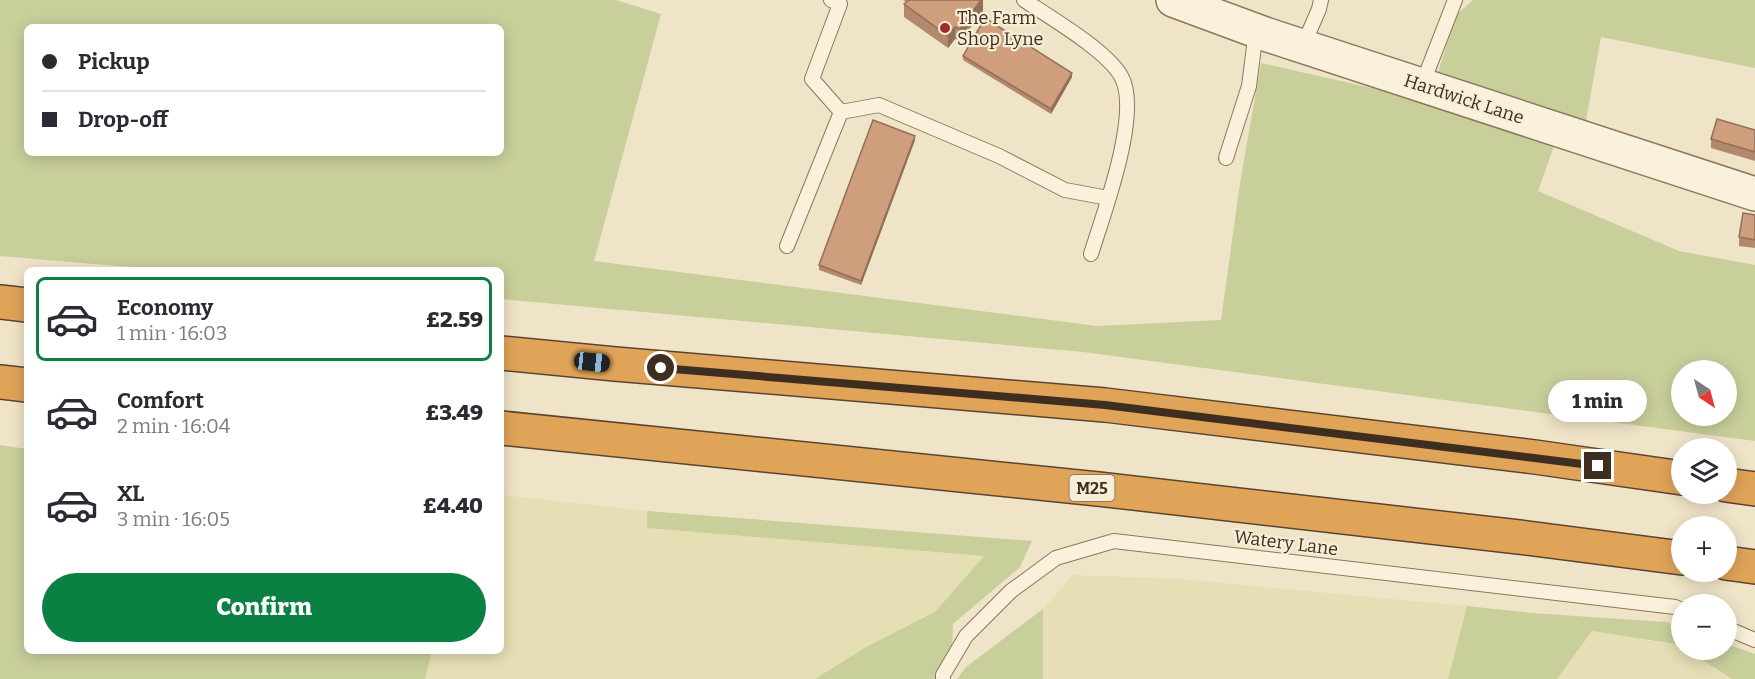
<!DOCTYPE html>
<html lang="en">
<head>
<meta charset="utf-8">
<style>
	body { margin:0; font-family:Bitter,serif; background:#f7f7f7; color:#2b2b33; height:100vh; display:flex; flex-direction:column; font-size:22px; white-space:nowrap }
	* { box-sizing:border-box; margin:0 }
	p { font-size:20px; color:#7c7c81 }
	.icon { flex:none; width:33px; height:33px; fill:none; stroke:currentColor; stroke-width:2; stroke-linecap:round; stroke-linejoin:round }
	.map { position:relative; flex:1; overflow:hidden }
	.details { position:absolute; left:24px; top:267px; width:480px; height:387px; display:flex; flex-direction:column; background:#fff; border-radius:9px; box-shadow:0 3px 15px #0003 }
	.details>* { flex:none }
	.guide { position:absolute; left:24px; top:24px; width:480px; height:132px; border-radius:9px; box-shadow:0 3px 15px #0003; display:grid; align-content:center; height:132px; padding:0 18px; background:#fff }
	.needle { width:39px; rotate:144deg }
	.controls { position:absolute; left:1671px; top:360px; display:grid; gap:12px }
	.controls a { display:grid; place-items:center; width:66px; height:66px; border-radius:50%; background:#fff; box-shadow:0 3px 15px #0003; font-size:30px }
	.end { position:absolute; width:27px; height:27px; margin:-14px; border:8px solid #3d2e20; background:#fff; box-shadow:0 0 0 3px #fff }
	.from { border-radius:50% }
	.bubble { position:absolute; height:42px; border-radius:21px; background:#fff; box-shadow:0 3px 15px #0003; font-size:20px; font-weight:800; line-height:42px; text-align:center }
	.car { position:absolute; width:18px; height:36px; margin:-18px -9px; border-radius:8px; box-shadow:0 0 4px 2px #0007; background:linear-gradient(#222 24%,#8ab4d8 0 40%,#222 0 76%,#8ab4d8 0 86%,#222 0) }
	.guide b { display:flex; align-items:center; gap:21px; height:57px; font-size:22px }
	.guide b+b { border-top:2px solid #e1e1e2 }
	.guide i { width:15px; height:15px; background:#2b2b33 }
	ul { padding:10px 0 0; list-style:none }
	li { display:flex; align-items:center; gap:18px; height:84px; margin:0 12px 9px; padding:0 6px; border:3px solid transparent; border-radius:9px }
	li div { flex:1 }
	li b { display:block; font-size:22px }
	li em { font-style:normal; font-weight:800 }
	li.current { border-color:#0b8043 }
	li>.icon { width:54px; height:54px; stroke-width:1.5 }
	.button { display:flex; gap:12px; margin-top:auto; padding:12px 18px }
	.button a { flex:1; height:69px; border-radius:36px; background:#0b8043; color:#fff; font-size:24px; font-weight:800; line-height:69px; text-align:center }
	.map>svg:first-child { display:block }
</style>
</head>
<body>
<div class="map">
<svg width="1755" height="679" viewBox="0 0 1755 679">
	<rect width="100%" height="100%" fill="#f0e4c8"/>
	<!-- farmland -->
	<g fill="#e6deb5">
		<path d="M 501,495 L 647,511 L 648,528 L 984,556 L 935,612 L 866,647 L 815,679 L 425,679 L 432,651 L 501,651 Z"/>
		<path d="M 1073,575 L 1179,579 L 1467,606 L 1448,679 L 1043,679 L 1043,609 Z"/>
		<path d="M 1592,631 L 1681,646 L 1682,650 L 1687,650 L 1732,679 L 1557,679 Z"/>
	</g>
	<!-- green -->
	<g fill="#c9cf9b" fill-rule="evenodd">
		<path d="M 0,0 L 616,0 L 661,14 L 594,261 L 1097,326 L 1221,320 L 1240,183 L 1261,63 L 1429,101 L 1456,15 L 1473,0 L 1755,0 L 1755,68 L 1601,37 L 1586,121 L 1554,146 L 1538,191 L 1679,251 L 1755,265 L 1755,441 L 1083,352 L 501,299 L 501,270 L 165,270 L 0,256 ZM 27,27 L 501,27 L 501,153 L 27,153 ZM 1682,370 L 1726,370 L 1726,416 L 1682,416 Z"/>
		<path d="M 0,445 L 27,449 L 27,651 L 432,651 L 425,679 L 0,679 Z"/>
		<path d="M 647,511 L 1032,541 L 1020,567 L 953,624 L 951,679 L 815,679 L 866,647 L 935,612 L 984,556 L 647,528 Z"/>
		<path d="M 1467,606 L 1532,613 L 1666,622 L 1681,628 L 1681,645 L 1592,631 L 1557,679 L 1448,679 Z"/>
		<path d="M 1043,609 L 1043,679 L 957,679 L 966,667 Z"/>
		<path d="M 1727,644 L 1755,654 L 1755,679 L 1732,679 L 1687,650 L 1716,651 L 1712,650 L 1726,650 Z"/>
	</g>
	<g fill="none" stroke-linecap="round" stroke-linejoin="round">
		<defs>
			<g id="service">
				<path d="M 831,0 L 840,4 L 812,79 L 841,112"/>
				<path d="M 1024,0 C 1051,18 1106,50 1121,76 C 1142,112 1103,215 1091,254"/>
				<path d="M 1303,46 L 1319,9 L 1321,0"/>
				<path d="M 1422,85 L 1455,0"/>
				<path d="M 1226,158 L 1249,86 L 1256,31"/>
				<path d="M 787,246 L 841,112 L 879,105 L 999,156 L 1065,190 L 1108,198"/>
				<path d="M 1726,628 L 1755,640"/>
				<path d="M 943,679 L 943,675 L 966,636 L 1011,591 L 1056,558 L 1114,541 L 1675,607 L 1682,610"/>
			</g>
			<path id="tertiary" d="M 1173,0 L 1265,34 L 1755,194"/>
			<g id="motorway">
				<path d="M 0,302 L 27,305"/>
				<path d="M 501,353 L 615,364 L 1105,405 L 1535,457 L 1682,478"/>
				<path d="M 0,382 L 27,385"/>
				<path d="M 501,428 L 1098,489 L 1519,537 L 1682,558"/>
				<path d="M 1726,485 L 1755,489"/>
				<path d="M 1726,563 L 1755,567"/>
			</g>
		</defs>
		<!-- service casing -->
		<use href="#service" stroke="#8d765c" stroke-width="16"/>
		<!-- tertiary casing -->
		<use href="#tertiary" stroke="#8d765c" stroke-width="36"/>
		<!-- motorway casing -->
		<use href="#motorway" stroke="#5b4430" stroke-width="36"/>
		<!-- service -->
		<use href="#service" stroke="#faf1dc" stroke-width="14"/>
		<!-- tertiary -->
		<use href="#tertiary" stroke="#faf1dc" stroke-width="33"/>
		<!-- motorway -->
		<use href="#motorway" stroke="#e0a458" stroke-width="33"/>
	</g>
	<!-- wall -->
	<g fill="#b2896c">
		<path d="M 903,0 L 983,0 L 983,11 L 960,41 L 955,39 L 948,48 L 904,17 L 904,4 L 906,2 Z"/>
		<path d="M 963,56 L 1072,77 L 1051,114 L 963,60 Z"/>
		<path d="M 1755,130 L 1755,161 L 1711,148 L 1711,139 Z"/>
		<path d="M 915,140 L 861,285 L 819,270 L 819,265 Z"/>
		<path d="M 1755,215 L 1755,248 L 1739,246 L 1739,237 Z"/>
	</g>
	<!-- shaded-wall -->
	<g fill="#916f58">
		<path d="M 981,0 L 983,0 L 983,11 L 960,41 L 960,29 Z"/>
		<path d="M 955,27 L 955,39 L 948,48 L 948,36 Z"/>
		<path d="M 1072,73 L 1072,77 L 1051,114 L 1051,109 Z"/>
		<path d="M 915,136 L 915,140 L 861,285 L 861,281 Z"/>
	</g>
	<!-- building -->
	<g fill="#cf9f7d" stroke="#916f58" stroke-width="1.5">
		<path d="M 909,0 L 981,0 L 960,29 L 955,27 L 948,36 L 904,4 Z"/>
		<path d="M 985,18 L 1072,73 L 1051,109 L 963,56 Z"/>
		<path d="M 1717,119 L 1755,130 L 1755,152 L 1711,139 Z"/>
		<path d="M 873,120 L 915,136 L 861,281 L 819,265 Z"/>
		<path d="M 1743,213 L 1755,215 L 1755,240 L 1739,237 Z"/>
	</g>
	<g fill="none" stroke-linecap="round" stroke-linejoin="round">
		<!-- route -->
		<path stroke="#3d2e20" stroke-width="8" d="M 661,368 L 1105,405 L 1598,466"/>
	</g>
	<!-- markers -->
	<circle fill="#9e2a2b" stroke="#f7eed8" stroke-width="2" cx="945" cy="28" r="6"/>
	<g text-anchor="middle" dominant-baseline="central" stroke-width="4.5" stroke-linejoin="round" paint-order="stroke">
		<!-- shield labels -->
		<rect fill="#f7eed8" stroke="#756857" stroke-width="1.5" x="1069.5" y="475" width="45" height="26" rx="4.5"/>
		<g font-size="16" font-weight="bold" fill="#3d2e20">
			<text x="1092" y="488">M25</text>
		</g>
		<!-- poi labels -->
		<g font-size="18" fill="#3d2e20" stroke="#f7eed8" text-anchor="start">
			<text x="957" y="18">The Farm<tspan x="957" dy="21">Shop Lyne</tspan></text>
		</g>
		<!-- street labels -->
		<g font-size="18" fill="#3d2e20" stroke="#f7eed8">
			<text transform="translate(1464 99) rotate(18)">Hardwick Lane</text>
			<text transform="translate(1286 543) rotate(7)">Watery Lane</text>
		</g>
	</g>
</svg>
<div class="controls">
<a><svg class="needle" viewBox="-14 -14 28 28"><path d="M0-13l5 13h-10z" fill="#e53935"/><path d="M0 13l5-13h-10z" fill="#7c7c81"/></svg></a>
<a><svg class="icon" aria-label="layers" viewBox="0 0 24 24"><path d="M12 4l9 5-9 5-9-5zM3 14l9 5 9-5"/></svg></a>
<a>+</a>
<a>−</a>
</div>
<i class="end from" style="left:661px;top:368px"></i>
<i class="end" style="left:1598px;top:466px"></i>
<div class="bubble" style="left:1548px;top:380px;width:99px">1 min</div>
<i class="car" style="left:592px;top:362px;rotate:96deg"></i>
<div class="guide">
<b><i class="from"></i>Pickup</b>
<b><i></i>Drop-off</b>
</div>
<section class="details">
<ul>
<li class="current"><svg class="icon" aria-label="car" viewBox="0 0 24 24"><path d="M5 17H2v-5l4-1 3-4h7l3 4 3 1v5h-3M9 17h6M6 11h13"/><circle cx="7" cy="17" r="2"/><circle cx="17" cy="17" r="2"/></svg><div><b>Economy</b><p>1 min · 16:03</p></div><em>£2.59</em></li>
<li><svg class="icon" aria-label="car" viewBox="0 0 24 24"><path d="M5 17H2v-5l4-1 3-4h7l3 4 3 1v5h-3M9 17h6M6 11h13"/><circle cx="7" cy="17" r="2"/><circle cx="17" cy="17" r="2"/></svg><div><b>Comfort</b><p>2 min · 16:04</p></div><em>£3.49</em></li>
<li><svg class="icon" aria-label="car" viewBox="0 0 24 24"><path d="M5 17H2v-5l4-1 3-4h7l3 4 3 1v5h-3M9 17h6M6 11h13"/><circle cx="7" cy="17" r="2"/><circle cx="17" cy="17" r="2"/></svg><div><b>XL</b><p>3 min · 16:05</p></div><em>£4.40</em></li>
</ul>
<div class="button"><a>Confirm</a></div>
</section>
</div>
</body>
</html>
